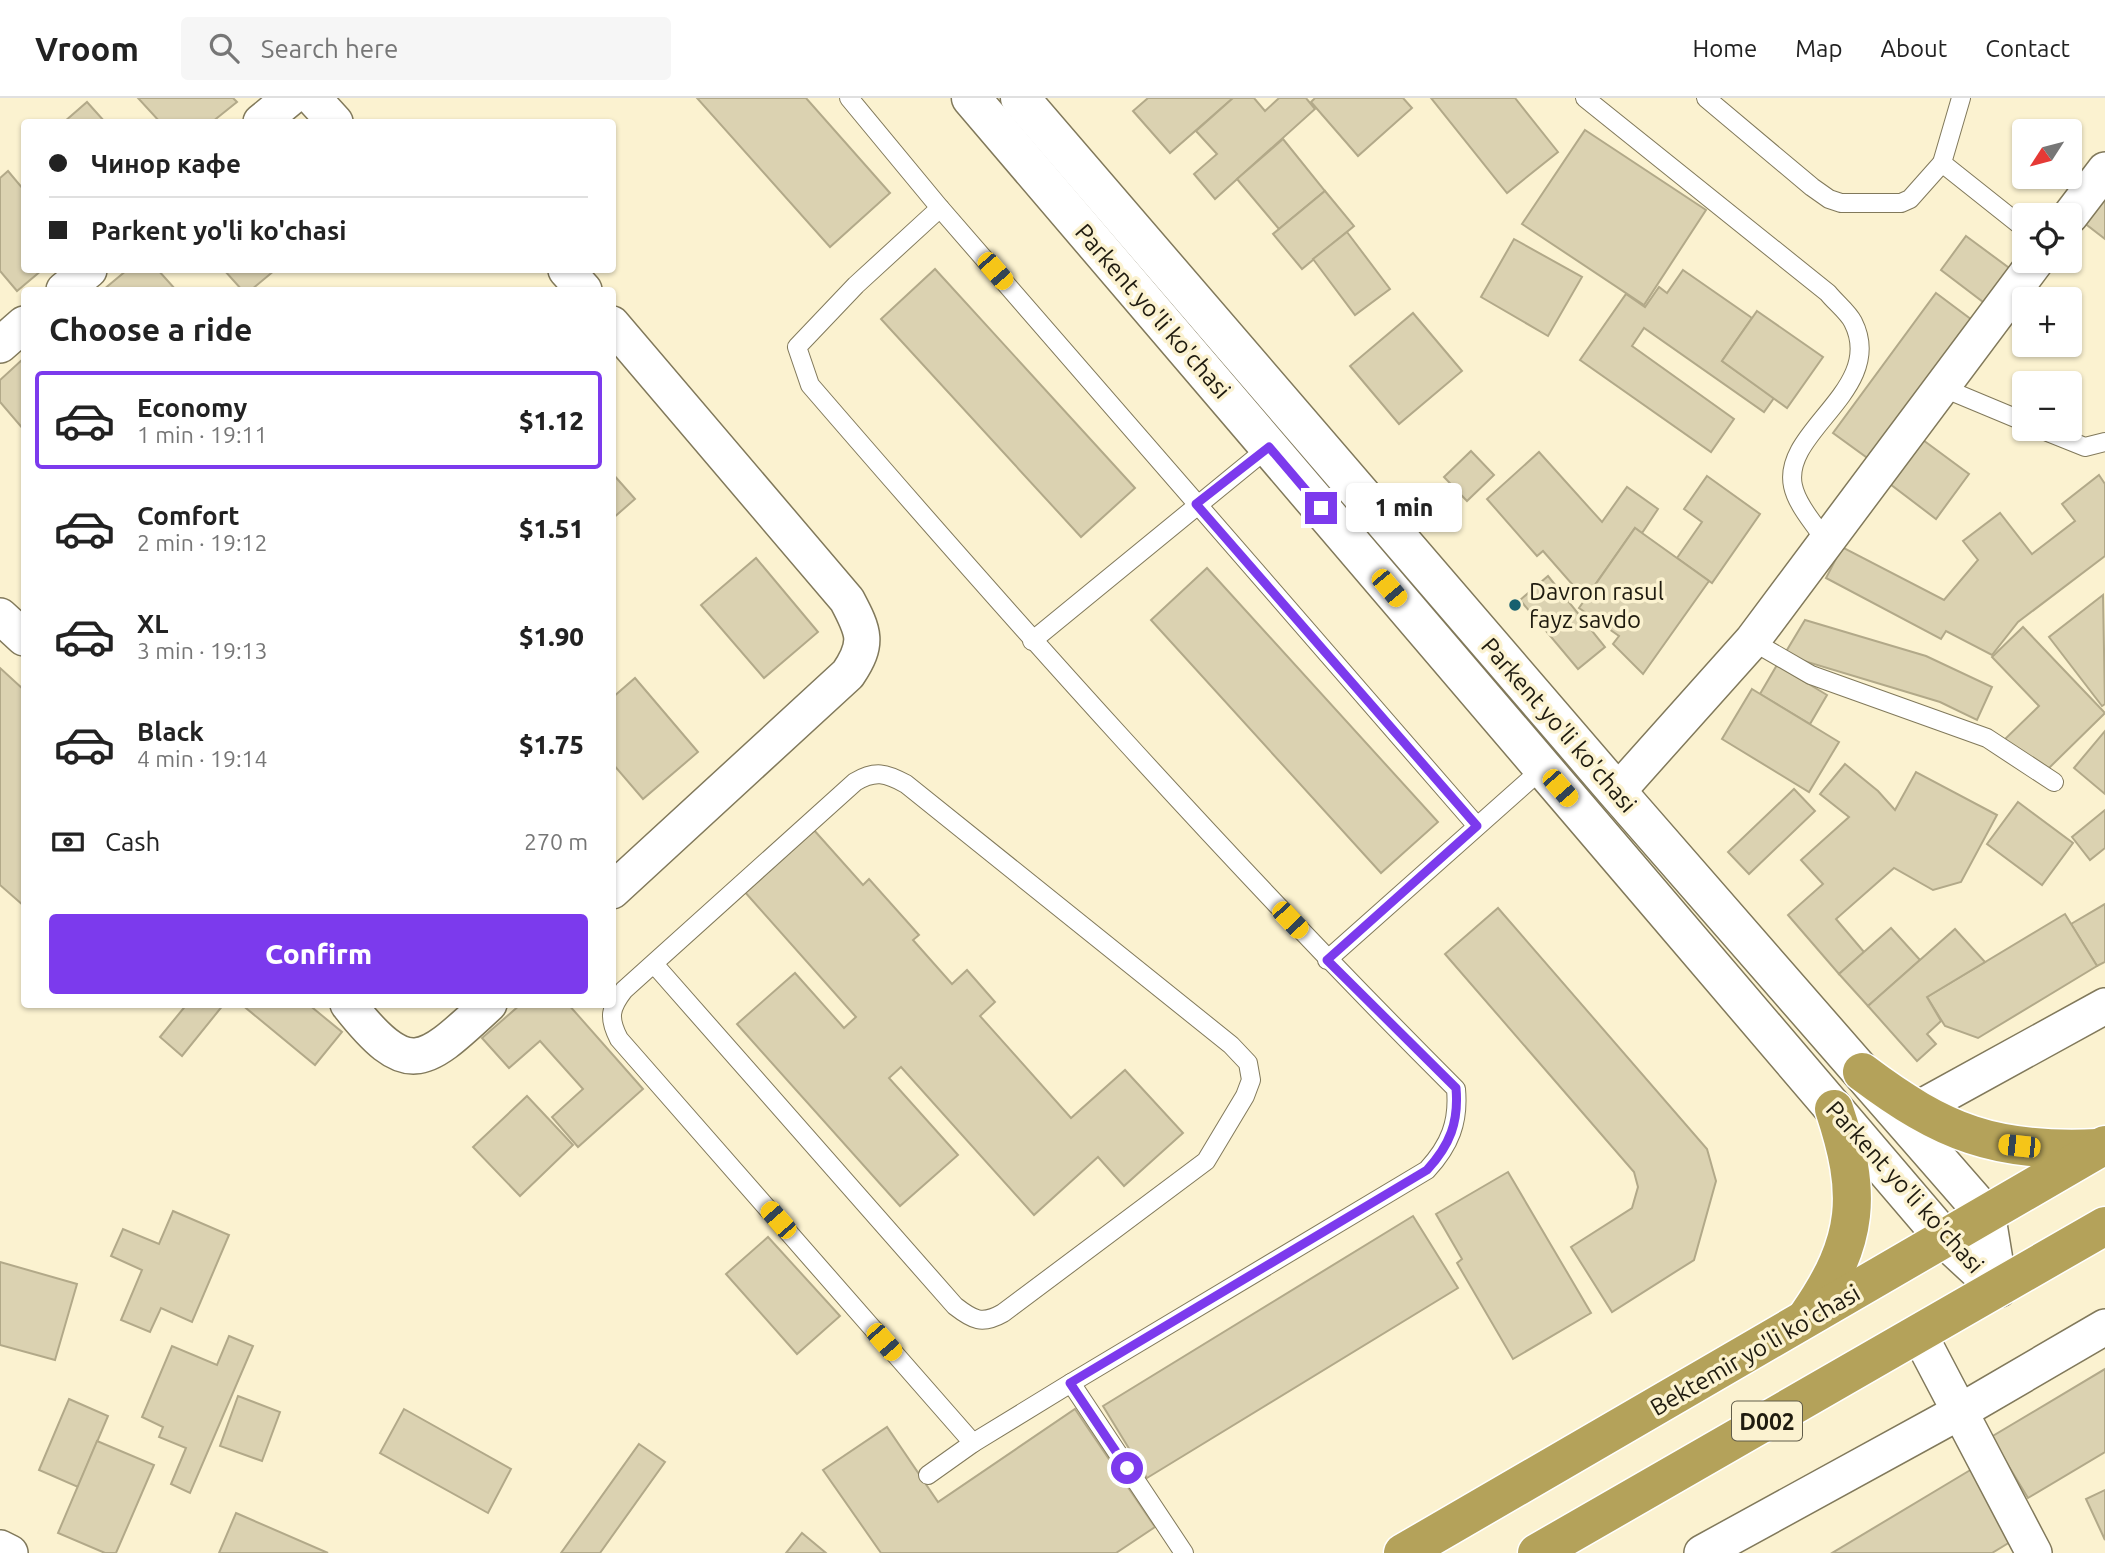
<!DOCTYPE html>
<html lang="en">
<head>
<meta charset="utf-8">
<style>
	body { margin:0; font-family:Ubuntu,sans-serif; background:#f6f6f6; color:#222; height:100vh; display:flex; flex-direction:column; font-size:26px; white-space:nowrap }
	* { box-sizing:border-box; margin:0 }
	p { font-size:23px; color:#767676 }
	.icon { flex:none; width:38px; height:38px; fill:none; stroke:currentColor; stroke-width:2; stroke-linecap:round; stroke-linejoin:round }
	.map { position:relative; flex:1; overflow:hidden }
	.side { position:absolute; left:21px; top:189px; width:595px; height:721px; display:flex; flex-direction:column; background:#fff; border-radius:7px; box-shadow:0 2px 5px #0004 }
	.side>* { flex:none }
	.top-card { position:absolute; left:21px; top:21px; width:595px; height:154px; border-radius:7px; box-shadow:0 2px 5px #0004; display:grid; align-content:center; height:154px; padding:0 28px; background:#fff }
	.needle { width:46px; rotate:234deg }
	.controls { position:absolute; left:2012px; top:21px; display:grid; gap:14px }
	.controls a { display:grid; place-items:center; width:70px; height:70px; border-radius:7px; background:#fff; box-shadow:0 2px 5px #0004; font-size:35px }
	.end { position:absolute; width:32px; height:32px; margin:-16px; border:9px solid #7c3aed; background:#fff; box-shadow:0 0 0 4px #fff }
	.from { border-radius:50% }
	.bubble { position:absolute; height:49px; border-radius:7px; background:#fff; box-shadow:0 2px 5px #0004; font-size:23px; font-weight:800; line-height:49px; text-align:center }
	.car { position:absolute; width:21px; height:42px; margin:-21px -10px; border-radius:9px; box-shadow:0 0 5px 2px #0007; background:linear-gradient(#f5c518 24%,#345 0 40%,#f5c518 0 76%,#345 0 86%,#f5c518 0) }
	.top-card b { display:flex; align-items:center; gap:24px; height:66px; font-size:26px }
	.top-card b+b { border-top:2px solid #e0e0e0 }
	.top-card i { width:18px; height:18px; background:#222 }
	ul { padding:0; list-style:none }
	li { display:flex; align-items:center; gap:21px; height:98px; margin:0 14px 10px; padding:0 14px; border:4px solid transparent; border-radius:7px }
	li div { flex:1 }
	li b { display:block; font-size:26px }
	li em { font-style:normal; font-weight:800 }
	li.active { border-color:#7c3aed }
	li>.icon { width:63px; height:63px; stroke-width:1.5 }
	h2 { padding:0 28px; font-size:32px; line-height:84px }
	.pay { display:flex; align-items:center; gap:18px; height:77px; padding:0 28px; font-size:26px }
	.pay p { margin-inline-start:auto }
	.action { display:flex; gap:14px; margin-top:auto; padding:14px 28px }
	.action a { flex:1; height:80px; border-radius:7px; background:#7c3aed; color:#fff; font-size:28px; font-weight:800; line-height:80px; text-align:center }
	header { display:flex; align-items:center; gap:42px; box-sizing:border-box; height:98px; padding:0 35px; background:#fff; border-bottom:2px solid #e0e0e0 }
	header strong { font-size:33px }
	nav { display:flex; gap:38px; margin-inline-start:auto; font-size:24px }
	.search { width:490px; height:63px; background:#f6f6f6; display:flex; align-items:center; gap:18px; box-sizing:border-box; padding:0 24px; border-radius:7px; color:#767676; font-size:26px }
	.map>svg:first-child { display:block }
</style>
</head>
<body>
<header>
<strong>Vroom</strong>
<div class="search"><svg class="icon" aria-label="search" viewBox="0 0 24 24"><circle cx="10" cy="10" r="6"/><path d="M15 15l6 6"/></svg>Search here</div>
<nav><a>Home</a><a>Map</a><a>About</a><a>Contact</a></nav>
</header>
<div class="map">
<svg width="2105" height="1455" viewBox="0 0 2105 1455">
	<rect width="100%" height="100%" fill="#fbf2d0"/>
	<!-- building -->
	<g fill="#dbd2b1" stroke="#b2a989" stroke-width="2">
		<path d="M 138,0 L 233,0 L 237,4 L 212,24 L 160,24 Z"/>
		<path d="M 697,0 L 806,0 L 890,95 L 830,149 Z"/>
		<path d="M 1148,0 L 1233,0 L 1170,55 L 1133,13 Z"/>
		<path d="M 1233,0 L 1254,0 L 1265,13 L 1279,0 L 1306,0 L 1315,11 L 1215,101 L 1194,76 L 1217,56 L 1196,33 Z"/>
		<path d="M 1315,0 L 1403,0 L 1412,10 L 1358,58 L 1311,4 Z"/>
		<path d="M 1431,0 L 1515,0 L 1558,54 L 1507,95 Z"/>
		<path d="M 87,4 L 105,24 L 64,24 Z"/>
		<path d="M 1585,32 L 1706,112 L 1644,207 L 1522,126 Z"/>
		<path d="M 1283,41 L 1325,93 L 1279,131 L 1237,81 Z"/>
		<path d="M 8,73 L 24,92 L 24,172 L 42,172 L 17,193 L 0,173 L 0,80 Z"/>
		<path d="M 1325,93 L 1354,128 L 1302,171 L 1273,136 Z"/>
		<path d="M 2105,96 L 2105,141 L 2083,124 Z"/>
		<path d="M 1347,134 L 1390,191 L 1355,217 L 1313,161 Z"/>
		<path d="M 1966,138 L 2016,175 L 1991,210 L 1941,172 Z"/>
		<path d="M 1514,141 L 1582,179 L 1548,238 L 1481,199 Z"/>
		<path d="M 935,171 L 1135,390 L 1081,439 L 881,221 Z"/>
		<path d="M 127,172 L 158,172 L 176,192 L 103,192 Z"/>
		<path d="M 224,172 L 275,172 L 251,192 L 242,192 Z"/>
		<path d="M 1683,172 L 1752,220 L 1722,263 L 1774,300 L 1764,314 L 1644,230 L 1632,248 L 1734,321 L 1711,354 L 1580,262 L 1626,196 L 1645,209 L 1659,189 L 1667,195 Z"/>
		<path d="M 1936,195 L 1976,225 L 1873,364 L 1833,335 Z"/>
		<path d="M 1757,213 L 1823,259 L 1787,310 L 1722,263 Z"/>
		<path d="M 1413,215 L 1462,273 L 1399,326 L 1350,268 Z"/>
		<path d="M 24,260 L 24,332 L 0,304 L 0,282 Z"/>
		<path d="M 1923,342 L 1969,376 L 1936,421 L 1890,386 Z"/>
		<path d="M 1471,353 L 1494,377 L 1467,403 L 1444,379 Z"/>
		<path d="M 1539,354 L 1602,424 L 1627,389 L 1658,411 L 1642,435 L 1635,430 L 1585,501 L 1543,453 L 1537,458 L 1487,401 Z"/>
		<path d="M 612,375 L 635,401 L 612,421 Z"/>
		<path d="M 2099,377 L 2105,386 L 2105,458 L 2018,524 L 1992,557 L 1946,533 L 1941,541 L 1826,480 L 1842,449 L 1944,502 L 1978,462 L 1963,443 L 2000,415 L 2032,456 L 2075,423 L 2062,406 Z"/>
		<path d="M 1707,378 L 1760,416 L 1712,485 L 1677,460 L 1702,424 L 1684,411 Z"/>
		<path d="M 1635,430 L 1709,483 L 1643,576 L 1613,546 L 1619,538 L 1579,510 Z"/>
		<path d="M 756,460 L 818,534 L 764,580 L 701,507 Z"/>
		<path d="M 1207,470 L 1438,724 L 1381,775 L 1151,522 Z"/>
		<path d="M 1548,478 L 1605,549 L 1578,571 L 1520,502 Z"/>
		<path d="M 2103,497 L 2105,606 L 2102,608 L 2049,539 Z"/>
		<path d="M 1805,522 L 1926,558 L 1992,589 L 1977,622 L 1940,604 L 1784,557 Z"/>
		<path d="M 2023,529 L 2105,615 L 2049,670 L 2003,643 L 2039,608 L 1992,559 Z"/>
		<path d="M 1777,567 L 1827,597 L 1810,626 L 1760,596 Z"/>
		<path d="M 0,570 L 24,592 L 24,808 L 0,787 Z"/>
		<path d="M 635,580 L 698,654 L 643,701 L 612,665 L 612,600 Z"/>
		<path d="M 1752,591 L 1839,644 L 1809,694 L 1722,641 Z"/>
		<path d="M 2105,633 L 2105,696 L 2074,670 Z"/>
		<path d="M 1845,666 L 1878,693 L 1895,712 L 1916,674 L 1997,717 L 1961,784 L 1933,792 L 1894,770 L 1836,821 L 1864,854 L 1839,876 L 1788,817 L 1823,786 L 1801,762 L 1849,719 L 1820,696 Z"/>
		<path d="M 1794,691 L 1815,713 L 1749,776 L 1728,754 Z"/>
		<path d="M 2018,704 L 2073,745 L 2042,787 L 1987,746 Z"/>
		<path d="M 2105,712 L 2105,750 L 2090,762 L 2072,739 Z"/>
		<path d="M 813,731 L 863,787 L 869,781 L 919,837 L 913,842 L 952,886 L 967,872 L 995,904 L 980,918 L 1071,1020 L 1125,972 L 1183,1035 L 1124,1088 L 1098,1059 L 1034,1117 L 901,969 L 889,980 L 958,1057 L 900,1108 L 737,926 L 795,875 L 844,930 L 856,919 L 744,793 Z"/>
		<path d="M 2105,806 L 2105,864 L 2097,868 L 2071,826 Z"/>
		<path d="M 1498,810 L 1707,1051 L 1716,1083 L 1694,1162 L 1612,1214 L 1571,1149 L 1632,1110 L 1638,1089 L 1634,1074 L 1445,856 Z"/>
		<path d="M 2065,816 L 2097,868 L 1978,940 L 1945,928 L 1927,899 Z"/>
		<path d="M 1891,830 L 1920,862 L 1868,908 L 1839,876 Z"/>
		<path d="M 1955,831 L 1985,864 L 1927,899 L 1941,923 L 1927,936 L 1936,946 L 1917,963 L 1868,908 Z"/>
		<path d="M 187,906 L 224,906 L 182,958 L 160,939 Z"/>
		<path d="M 241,906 L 308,906 L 342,934 L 315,967 Z"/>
		<path d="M 521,906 L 568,906 L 643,991 L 578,1049 L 552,1019 L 583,991 L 540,943 L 509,970 L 482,940 Z"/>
		<path d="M 527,998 L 573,1047 L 520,1098 L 473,1049 Z"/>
		<path d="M 1508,1074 L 1591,1215 L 1513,1261 L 1457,1165 L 1462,1161 L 1436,1116 Z"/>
		<path d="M 173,1113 L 229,1137 L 192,1224 L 161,1210 L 150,1234 L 121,1222 L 142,1172 L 111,1158 L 123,1131 L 159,1146 Z"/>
		<path d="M 1413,1118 L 1458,1190 L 1147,1380 L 1103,1308 Z"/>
		<path d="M 768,1139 L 840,1218 L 797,1256 L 726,1176 Z"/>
		<path d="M 0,1164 L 77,1186 L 55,1262 L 0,1247 Z"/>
		<path d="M 229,1238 L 253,1248 L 190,1395 L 171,1386 L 186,1350 L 159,1339 L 163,1329 L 142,1319 L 172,1248 L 217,1267 Z"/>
		<path d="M 2105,1271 L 2105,1354 L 2028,1400 L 1991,1339 Z"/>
		<path d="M 238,1298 L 280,1314 L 262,1363 L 220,1348 Z"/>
		<path d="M 69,1301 L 108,1318 L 78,1389 L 39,1372 Z"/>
		<path d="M 404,1311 L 511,1371 L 488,1415 L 380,1355 Z"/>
		<path d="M 1075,1311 L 1155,1429 L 1116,1455 L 881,1455 L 823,1372 L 887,1329 L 938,1404 Z"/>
		<path d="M 97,1343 L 154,1367 L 116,1455 L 105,1455 L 58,1435 Z"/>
		<path d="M 639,1346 L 665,1364 L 600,1455 L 561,1455 Z"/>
		<path d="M 1977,1368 L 2020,1438 L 1992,1455 L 1832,1455 Z"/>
		<path d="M 2105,1392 L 2105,1442 L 2086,1401 Z"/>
		<path d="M 236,1415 L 328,1455 L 219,1455 Z"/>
		<path d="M 802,1435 L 826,1455 L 786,1455 Z"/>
	</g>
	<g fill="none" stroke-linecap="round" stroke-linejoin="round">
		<defs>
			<g id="service">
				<path d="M 849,0 L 940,110 L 1477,728"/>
				<path d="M 1585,0 L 1828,195 C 1835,204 1848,214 1853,224 C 1887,291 1781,333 1793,388 C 1797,407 1815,427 1826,443"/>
				<path d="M 1706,0 L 1812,89 L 1829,101 L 1841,105 L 1901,105 L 1910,101 L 1942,65"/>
				<path d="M 1961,0 L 1942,65 L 2025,131"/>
				<path d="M 940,110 L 856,187 L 797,249 L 810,287 C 1018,528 1230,765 1456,991 C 1459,1024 1450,1047 1427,1072 L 1071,1285"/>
				<path d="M 1941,289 L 2025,324"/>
				<path d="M 2040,331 L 2085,349 L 2105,344"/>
				<path d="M 1032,543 L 1269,349"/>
				<path d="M 1752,543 L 1811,577 L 1987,640 L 2054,684"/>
				<path d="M 1327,862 L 1543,670"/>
				<path d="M 654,866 L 955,1208 C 973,1222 982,1227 1003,1215 L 1206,1063 L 1245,998 L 1251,982 L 1248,965 L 1231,947 L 906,686 C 886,675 875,672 855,684 L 624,892 C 610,910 608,920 619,941 L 973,1345"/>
				<path d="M 928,1377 L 973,1345 L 1071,1285 L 1184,1455"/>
			</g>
			<g id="minor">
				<path d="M 313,0 L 335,24"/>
				<path d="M 261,24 L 290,0"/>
				<path d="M 2070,118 L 2105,72"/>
				<path d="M 566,172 L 584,192"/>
				<path d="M 64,192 L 89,172"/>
				<path d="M 612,226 L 847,502 C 864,534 869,545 848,576 L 612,793"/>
				<path d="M 0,247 L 24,226"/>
				<path d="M 0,518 L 24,540"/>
				<path d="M 1617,694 L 1752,543 L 2036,163"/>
				<path d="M 348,906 C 409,984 424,966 489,906"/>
				<path d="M 1916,1012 L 2105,908"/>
				<path d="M 1919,1236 L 2034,1455"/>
				<path d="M 0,1450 L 10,1455"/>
				<path d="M 1702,1455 L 1961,1313 L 2105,1229"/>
			</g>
			<g id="tertiary">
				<path d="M 971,0 L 1945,1141 L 1998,1190"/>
				<path d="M 1020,0 L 1617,694 L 1986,1117 L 1998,1190"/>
			</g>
			<g id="trunk">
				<path d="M 1862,974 C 1943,1035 1995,1055 2098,1050"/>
				<path d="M 1808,1217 C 1860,1142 1862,1095 1834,1011"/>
				<path d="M 1403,1455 L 2105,1047"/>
				<path d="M 1537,1455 L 2105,1128"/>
			</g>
		</defs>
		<!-- service casing -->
		<use href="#service" stroke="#81795b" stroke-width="20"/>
		<!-- minor casing -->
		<use href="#minor" stroke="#81795b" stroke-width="38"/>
		<!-- tertiary casing -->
		<use href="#tertiary" stroke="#81795b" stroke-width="41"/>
		<!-- trunk casing -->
		<use href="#trunk" stroke="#fff" stroke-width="41"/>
		<!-- service -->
		<use href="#service" stroke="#fff" stroke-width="18"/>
		<!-- minor -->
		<use href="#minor" stroke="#fff" stroke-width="35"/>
		<!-- tertiary -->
		<use href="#tertiary" stroke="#fff" stroke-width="38"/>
		<!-- trunk -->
		<use href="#trunk" stroke="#b4a25a" stroke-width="38"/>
	</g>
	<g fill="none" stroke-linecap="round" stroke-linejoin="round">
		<!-- route -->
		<path stroke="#7c3aed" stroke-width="9" d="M 1127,1370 L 1070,1285 L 1427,1072 C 1450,1047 1459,1024 1456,990 L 1327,862 L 1477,728 L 1196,406 L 1269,349 L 1321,410"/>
	</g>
	<!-- markers -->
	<circle fill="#17606f" stroke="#fbf2d0" stroke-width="2.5" cx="1515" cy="507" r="7"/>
	<g text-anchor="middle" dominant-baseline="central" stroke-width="7" stroke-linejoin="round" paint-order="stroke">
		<!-- shield labels -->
		<rect fill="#fbf2d0" stroke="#615c49" stroke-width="2" x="1732" y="1303.5" width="70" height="39" rx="5"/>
		<g font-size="23" font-weight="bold" fill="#1f1b0f">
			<text x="1767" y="1323">D002</text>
		</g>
		<!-- street labels -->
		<g font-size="24" fill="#1f1b0f" stroke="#fbf2d0">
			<text transform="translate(1153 213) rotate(49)">Parkent yo'li ko'chasi</text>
			<text transform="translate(1559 627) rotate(49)">Parkent yo'li ko'chasi</text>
			<text transform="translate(1905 1089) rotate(48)">Parkent yo'li ko'chasi</text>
			<text transform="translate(1755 1252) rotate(-30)">Bektemir yo'li ko'chasi</text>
		</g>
		<!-- poi labels -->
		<g font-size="24" fill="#1f1b0f" stroke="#fbf2d0" text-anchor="start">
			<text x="1529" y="493">Davron rasul<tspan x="1529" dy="28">fayz savdo</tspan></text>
		</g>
	</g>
</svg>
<div class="controls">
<a><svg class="needle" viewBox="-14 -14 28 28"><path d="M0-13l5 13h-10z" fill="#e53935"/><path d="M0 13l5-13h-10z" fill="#767676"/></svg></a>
<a><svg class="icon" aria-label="locate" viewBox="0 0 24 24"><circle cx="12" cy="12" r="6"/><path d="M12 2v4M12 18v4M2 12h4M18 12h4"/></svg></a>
<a>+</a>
<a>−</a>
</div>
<i class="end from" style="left:1127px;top:1370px"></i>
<i class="end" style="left:1321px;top:410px"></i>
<div class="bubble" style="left:1346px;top:385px;width:116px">1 min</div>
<i class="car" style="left:995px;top:173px;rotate:139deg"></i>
<i class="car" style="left:1389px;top:490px;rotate:140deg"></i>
<i class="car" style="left:1560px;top:690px;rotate:139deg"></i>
<i class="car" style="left:1290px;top:822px;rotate:137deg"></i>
<i class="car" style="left:2019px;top:1048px;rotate:276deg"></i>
<i class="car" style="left:778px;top:1122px;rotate:319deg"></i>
<i class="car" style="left:884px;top:1244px;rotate:139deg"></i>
<div class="top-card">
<b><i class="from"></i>Чинор кафе</b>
<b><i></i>Parkent yo'li ko'chasi</b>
</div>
<section class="side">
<h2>Choose a ride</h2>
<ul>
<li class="active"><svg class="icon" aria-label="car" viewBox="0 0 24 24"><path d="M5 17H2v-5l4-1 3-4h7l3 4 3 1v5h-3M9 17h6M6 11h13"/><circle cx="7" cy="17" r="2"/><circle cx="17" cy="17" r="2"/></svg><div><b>Economy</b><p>1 min · 19:11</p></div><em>$1.12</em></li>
<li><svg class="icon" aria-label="car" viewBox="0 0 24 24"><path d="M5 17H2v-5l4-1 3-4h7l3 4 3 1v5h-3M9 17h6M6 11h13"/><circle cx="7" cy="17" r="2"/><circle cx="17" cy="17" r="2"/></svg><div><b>Comfort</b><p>2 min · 19:12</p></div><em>$1.51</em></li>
<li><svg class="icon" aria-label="car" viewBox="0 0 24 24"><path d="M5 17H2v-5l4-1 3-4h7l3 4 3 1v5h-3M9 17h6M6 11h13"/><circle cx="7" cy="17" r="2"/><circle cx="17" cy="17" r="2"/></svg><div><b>XL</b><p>3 min · 19:13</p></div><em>$1.90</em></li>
<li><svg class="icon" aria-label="car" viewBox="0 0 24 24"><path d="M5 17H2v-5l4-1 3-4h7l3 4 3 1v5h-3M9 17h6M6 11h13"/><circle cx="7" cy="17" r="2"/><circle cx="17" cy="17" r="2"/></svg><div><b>Black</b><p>4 min · 19:14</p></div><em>$1.75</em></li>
</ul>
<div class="pay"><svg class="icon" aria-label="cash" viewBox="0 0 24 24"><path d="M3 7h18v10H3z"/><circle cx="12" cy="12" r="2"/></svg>Cash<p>270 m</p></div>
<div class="action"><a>Confirm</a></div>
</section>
</div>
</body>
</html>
